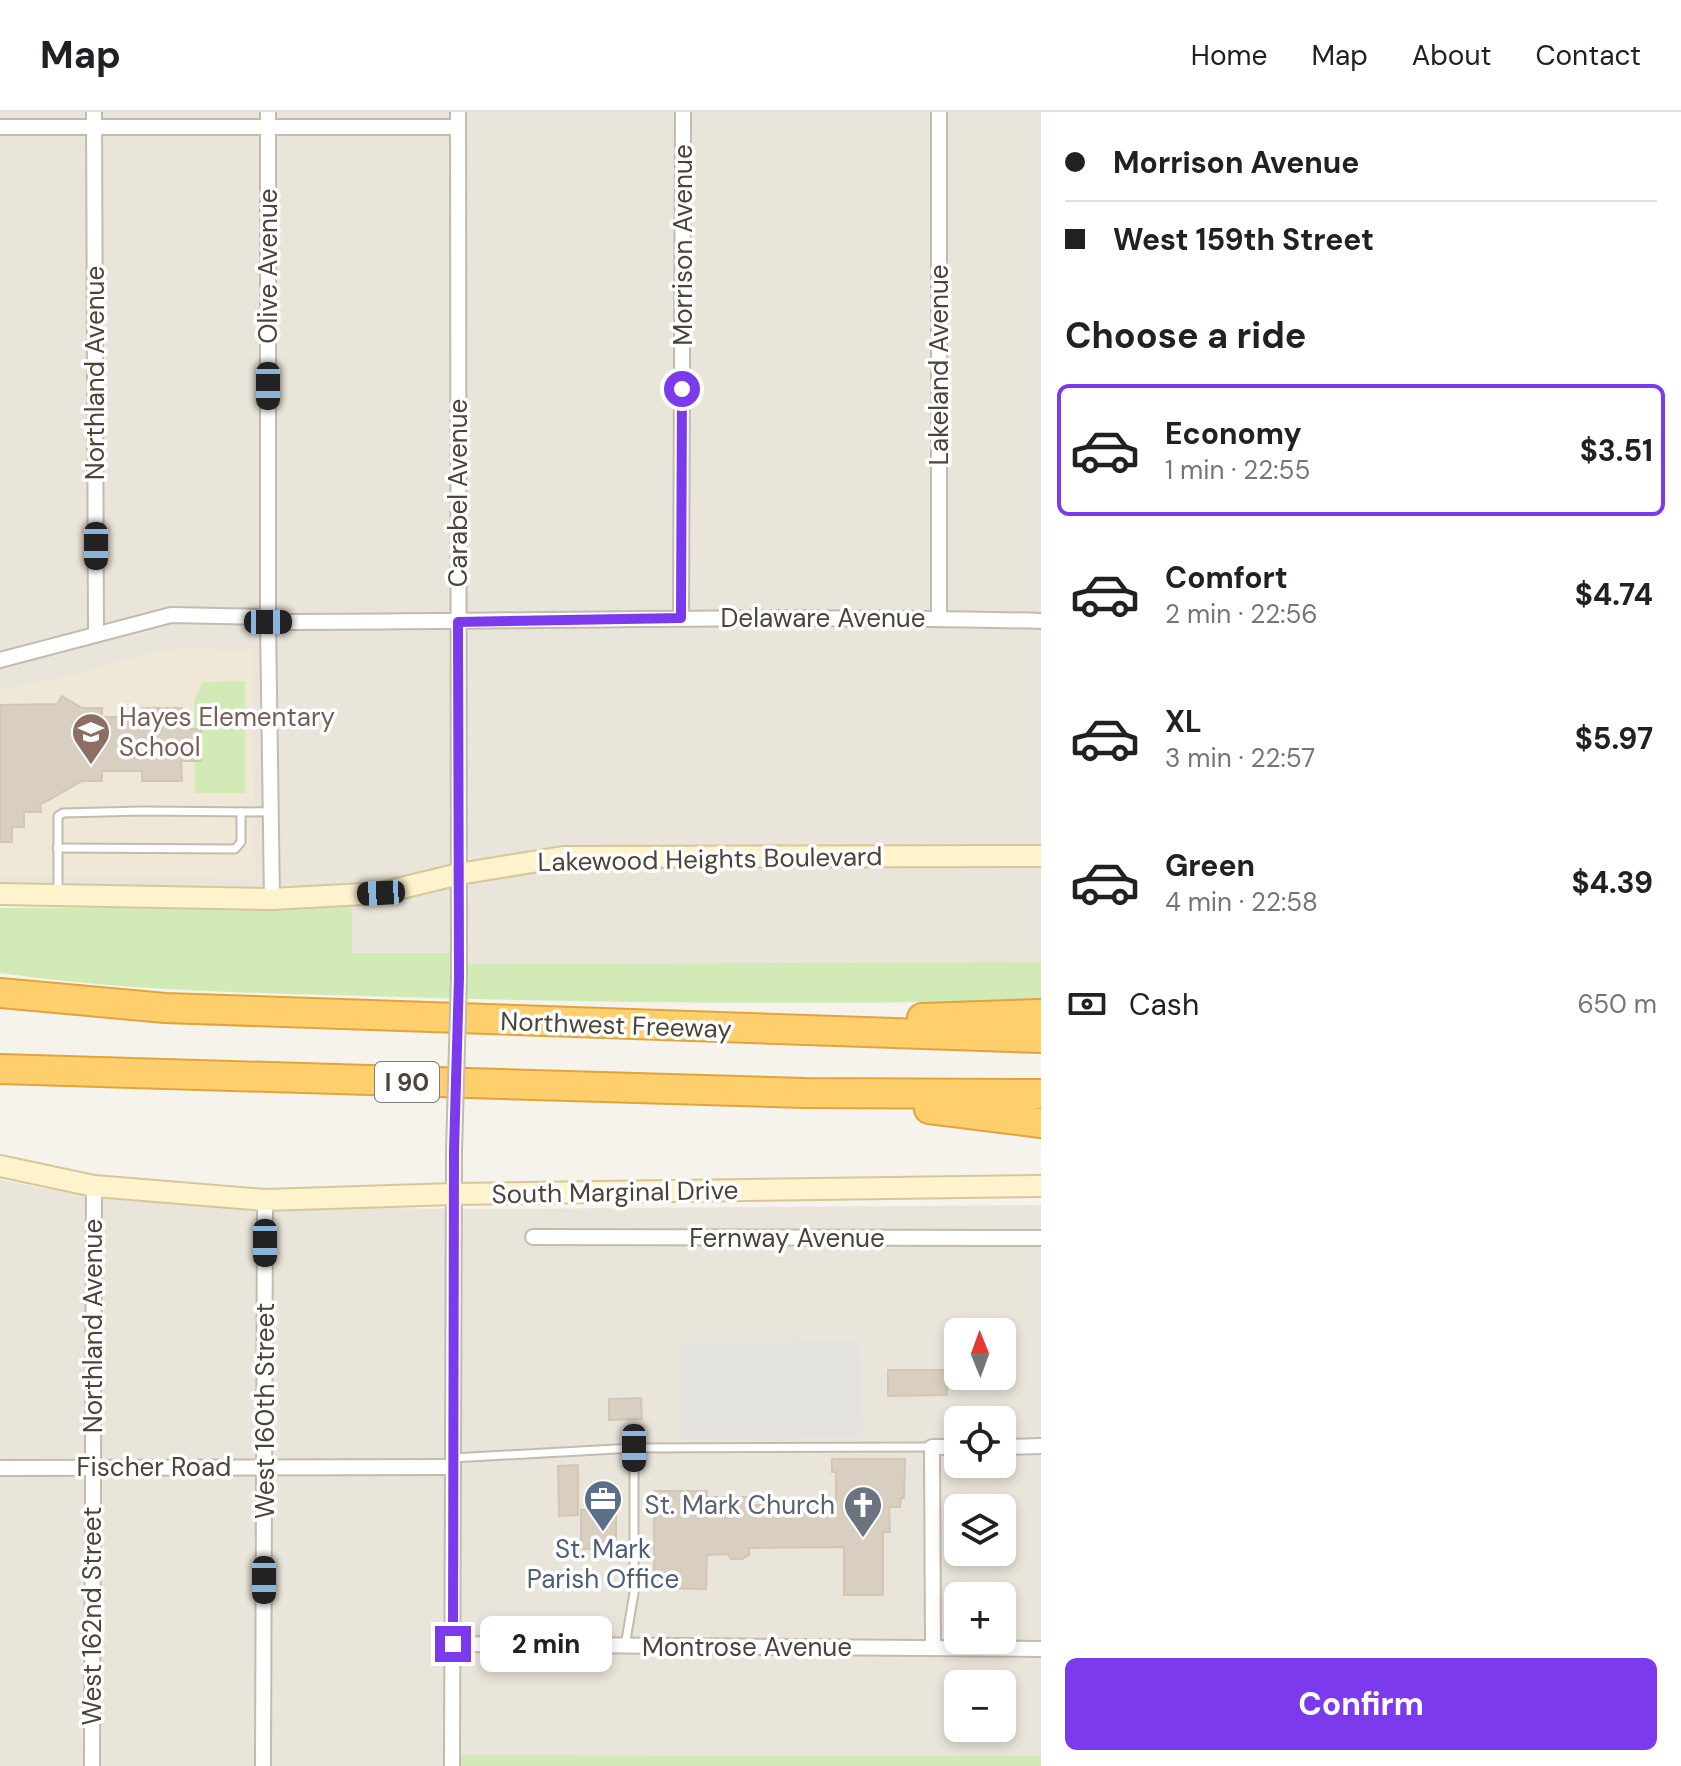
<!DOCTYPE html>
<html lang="en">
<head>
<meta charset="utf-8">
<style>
	body { margin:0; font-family:"DM Sans",sans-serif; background:#f2f2f2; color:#202124; height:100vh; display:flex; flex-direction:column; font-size:30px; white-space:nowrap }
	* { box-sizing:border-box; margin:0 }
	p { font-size:26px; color:#757577 }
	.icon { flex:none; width:44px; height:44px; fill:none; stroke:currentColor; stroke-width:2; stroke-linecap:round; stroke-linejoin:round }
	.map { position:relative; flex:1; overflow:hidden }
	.drawer { display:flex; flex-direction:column; background:#fff; width:640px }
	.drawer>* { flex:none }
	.banner { display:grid; align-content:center; height:176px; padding:0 24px; background:#fff }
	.needle { width:52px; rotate:359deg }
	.tools { position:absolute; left:944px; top:1206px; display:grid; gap:16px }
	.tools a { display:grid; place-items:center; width:72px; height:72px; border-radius:12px; background:#fff; box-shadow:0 4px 12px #0003; font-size:40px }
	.end { position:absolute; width:36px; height:36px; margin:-18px; border:10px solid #7c3aed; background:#fff; box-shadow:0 0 0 4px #fff }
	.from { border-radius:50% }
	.bubble { position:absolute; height:56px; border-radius:12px; background:#fff; box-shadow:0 4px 12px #0003; font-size:26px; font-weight:700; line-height:56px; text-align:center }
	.car { position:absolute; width:24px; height:48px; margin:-24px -12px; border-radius:10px; box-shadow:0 0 6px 2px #0007; background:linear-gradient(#222 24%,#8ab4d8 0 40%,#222 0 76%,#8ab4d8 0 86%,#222 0) }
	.banner b { display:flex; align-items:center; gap:28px; height:76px; font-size:30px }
	.banner b+b { border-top:2px solid #e0e0e0 }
	.banner i { width:20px; height:20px; background:#202124 }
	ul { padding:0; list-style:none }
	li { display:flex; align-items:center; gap:24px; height:132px; margin:0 16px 12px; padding:0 8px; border:4px solid transparent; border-radius:12px }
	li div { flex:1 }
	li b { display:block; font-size:30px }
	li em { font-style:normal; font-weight:700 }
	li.current { border-color:#7c3aed }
	li>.icon { width:72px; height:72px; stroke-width:1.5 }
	h2 { padding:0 24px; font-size:36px; line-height:96px }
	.pay { display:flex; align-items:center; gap:20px; height:88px; padding:0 24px; font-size:30px }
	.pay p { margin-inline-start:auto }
	.primary-button { display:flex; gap:16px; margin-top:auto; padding:16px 24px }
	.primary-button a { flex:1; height:92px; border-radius:12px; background:#7c3aed; color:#fff; font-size:32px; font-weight:700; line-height:92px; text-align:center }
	header { display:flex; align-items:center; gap:48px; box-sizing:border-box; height:112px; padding:0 40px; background:#fff; border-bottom:2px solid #e0e0e0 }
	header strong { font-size:38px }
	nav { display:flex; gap:44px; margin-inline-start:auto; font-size:28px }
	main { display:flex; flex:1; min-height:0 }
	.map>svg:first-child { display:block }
</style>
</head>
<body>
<header>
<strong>Map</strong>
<nav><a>Home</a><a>Map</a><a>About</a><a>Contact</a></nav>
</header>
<main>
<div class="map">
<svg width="1041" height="1654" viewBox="0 0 1041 1654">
	<rect width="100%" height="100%" fill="#f6f3ec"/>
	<!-- residential -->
	<g fill="#eae5da" fill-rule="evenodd">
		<path d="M 0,0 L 1041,0 L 1041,850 L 451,852 L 451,841 L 352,841 L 352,775 L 0,774 Z"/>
		<path d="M 0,1068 L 102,1087 L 238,1095 L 491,1097 L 1041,1093 L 1041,1644 L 461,1643 L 460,1654 L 0,1654 ZM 958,1220 L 1002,1220 L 1002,1264 L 958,1264 ZM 958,1308 L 1002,1308 L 1002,1352 L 958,1352 ZM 958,1396 L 1002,1396 L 1002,1440 L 958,1440 ZM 958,1484 L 1002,1484 L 1002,1528 L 958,1528 ZM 958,1572 L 1002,1572 L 1002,1616 L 958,1616 Z"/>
	</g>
	<!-- education -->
	<path fill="#efe8d6" d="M 186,537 L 253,538 L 255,767 L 0,764 L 0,578 L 75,562 L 157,539 Z"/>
	<!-- green -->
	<g fill="#d2eab5">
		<path d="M 245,569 L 245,681 L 195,681 L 195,649 L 201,617 L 194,617 L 194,588 L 203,570 Z"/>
		<path d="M 352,794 L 352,841 L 451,841 L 452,852 L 1041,850 L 1041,888 C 827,893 613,891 399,885 C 266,881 132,880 0,861 L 0,796 Z"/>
		<path d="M 460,1643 L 1041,1644 L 1041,1654 L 460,1654 Z"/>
	</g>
	<!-- parking -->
	<path fill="#e5e3e0" d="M 860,1228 L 861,1325 L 679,1326 L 679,1230 Z"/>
	<!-- building -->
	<g fill="#d8cfc1" stroke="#d3c7b4" stroke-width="2">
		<path d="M 62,584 L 82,596 L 102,596 L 102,605 L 142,605 L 142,596 L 182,596 L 182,617 L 201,617 L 201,649 L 181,649 L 182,669 L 142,669 L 142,659 L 102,659 L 102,669 L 82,669 L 40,693 L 41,700 L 24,700 L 24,715 L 12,715 L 12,730 L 0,730 L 0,593 L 57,592 Z"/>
		<path d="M 888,1258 L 947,1258 L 947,1283 L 888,1284 Z"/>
		<path d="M 641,1286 L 642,1307 L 609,1308 L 609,1287 Z"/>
		<path d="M 832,1347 L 905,1347 L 904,1386 L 901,1386 L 900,1395 L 889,1395 L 890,1420 L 883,1420 L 883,1483 L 844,1483 L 844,1435 L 749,1436 L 749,1443 L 742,1447 L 731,1447 L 727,1442 L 707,1443 L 706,1477 L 654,1476 L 654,1379 L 707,1379 L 707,1385 L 749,1385 L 749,1393 L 836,1393 L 836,1360 L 832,1360 Z"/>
		<path d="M 578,1353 L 578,1403 L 559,1404 L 558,1354 Z"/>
		<path d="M 616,1397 L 616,1427 L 606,1427 L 606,1436 L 599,1440 L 594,1437 L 581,1437 L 581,1398 Z"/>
	</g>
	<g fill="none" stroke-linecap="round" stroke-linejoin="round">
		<defs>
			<g id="lane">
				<path d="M 57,736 L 235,737 L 241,730 L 241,700"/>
				<path d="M 58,780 L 58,704 L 63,701 L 142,699 L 271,700"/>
				<path d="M 452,1346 L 634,1336"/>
				<path d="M 625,1534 L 634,1481 L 634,1336 L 932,1335"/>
			</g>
			<g id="street">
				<path d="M 94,0 L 96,521"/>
				<path d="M 268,0 L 268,510 L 272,787"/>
				<path d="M 458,0 L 459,865"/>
				<path d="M 939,0 L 939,506"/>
				<path d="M 0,15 L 458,15"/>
				<path d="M 681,506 L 683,0"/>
				<path d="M 268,510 C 526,510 784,502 1041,509"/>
				<path d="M 0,548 L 171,503 L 268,505"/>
				<path d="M 533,1125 L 1041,1126"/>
				<path d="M 1002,1335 L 1041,1334"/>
				<path d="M 0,1356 L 452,1355"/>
				<path d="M 453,1532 L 1041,1537"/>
				<path d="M 933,1536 L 932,1335 L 958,1335"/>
				<path d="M 92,1654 L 94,1074"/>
				<path d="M 263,1654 L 265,1088"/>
				<path d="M 452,1654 L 454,1039"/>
			</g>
			<g id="secondary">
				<path d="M 0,782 L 272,787 L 381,781 L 459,762 L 563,745 L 1041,744"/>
				<path d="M 0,1054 L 94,1074 L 265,1088 L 454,1082 L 1041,1074"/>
			</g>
			<g id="highway">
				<path d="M 0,881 L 165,896 L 1041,926"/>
				<path d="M 922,906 L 1041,902"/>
				<path d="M 0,957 L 805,981 L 1041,982"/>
				<path d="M 929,997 L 1041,1011"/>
			</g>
		</defs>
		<!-- lane casing -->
		<use href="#lane" stroke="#c2bbae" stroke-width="11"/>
		<!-- street casing -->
		<use href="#street" stroke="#c2bbae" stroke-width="18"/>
		<!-- secondary casing -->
		<use href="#secondary" stroke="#d6c79b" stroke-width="24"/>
		<!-- highway casing -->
		<use href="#highway" stroke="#e0a43c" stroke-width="32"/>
		<!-- lane -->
		<use href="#lane" stroke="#fff" stroke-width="7"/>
		<!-- street -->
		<use href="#street" stroke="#fff" stroke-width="14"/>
		<!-- secondary -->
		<use href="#secondary" stroke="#fff3cd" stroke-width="20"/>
		<!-- highway -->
		<use href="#highway" stroke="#ffcf6e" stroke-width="28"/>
		<defs>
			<path id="street-bridge" d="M 454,1039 L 459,865"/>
		</defs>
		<!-- street-bridge casing -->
		<use href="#street-bridge" stroke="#c2bbae" stroke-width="18" stroke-linecap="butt"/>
		<!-- street-bridge -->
		<use href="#street-bridge" stroke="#fff" stroke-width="14"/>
	</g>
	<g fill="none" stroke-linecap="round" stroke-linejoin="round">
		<!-- route -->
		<path stroke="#7c3aed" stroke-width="10" d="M 453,1532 L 454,1039 L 459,865 L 458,510 L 681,506 L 682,277"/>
	</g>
	<!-- icons -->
	<defs>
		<symbol id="school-pin" viewBox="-11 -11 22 30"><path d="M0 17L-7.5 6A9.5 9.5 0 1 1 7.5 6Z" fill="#8d6e63" stroke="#fff"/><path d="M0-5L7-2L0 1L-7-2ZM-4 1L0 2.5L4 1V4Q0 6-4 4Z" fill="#fff"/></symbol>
		<symbol id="office-pin" viewBox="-11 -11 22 30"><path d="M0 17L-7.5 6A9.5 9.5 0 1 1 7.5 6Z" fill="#5c6f8a" stroke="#fff"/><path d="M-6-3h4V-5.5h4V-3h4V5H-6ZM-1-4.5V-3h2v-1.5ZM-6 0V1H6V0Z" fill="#fff"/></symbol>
		<symbol id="church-pin" viewBox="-11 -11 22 30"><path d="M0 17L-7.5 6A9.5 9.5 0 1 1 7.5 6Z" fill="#6b7280" stroke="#fff"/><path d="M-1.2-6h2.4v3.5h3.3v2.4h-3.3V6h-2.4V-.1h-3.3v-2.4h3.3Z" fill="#fff"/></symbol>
	</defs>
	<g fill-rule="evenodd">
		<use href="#school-pin" x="69" y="598" width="44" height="60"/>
		<use href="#office-pin" x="581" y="1365" width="44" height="60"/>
		<use href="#church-pin" x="841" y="1371" width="44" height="60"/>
	</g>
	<g text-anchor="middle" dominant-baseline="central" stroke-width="7" stroke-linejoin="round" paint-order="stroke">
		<!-- shield labels -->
		<rect fill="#fff" stroke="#817c74" stroke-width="2" x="375" y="950" width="64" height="40" rx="6"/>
		<g font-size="24" font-weight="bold" fill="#4b4439">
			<text x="407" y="970">I 90</text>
		</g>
		<!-- street labels -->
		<g font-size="26" fill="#4b4439" stroke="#fff">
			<text transform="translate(683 133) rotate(-90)">Morrison Avenue</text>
			<text transform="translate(268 154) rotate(-90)">Olive Avenue</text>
			<text transform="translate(939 253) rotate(-90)">Lakeland Avenue</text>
			<text transform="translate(95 261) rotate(-90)">Northland Avenue</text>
			<text transform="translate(458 381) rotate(-90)">Carabel Avenue</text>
			<text x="823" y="506">Delaware Avenue</text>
			<text transform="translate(710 747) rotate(-1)">Lakewood Heights Boulevard</text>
			<text transform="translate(616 913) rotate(2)">Northwest Freeway</text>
			<text transform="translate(615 1080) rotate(-1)">South Marginal Drive</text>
			<text x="787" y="1126">Fernway Avenue</text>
			<text transform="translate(93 1214) rotate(-90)">Northland Avenue</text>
			<text transform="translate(265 1299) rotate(-90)">West 160th Street</text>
			<text x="154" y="1355">Fischer Road</text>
			<text transform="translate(92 1504) rotate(-90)">West 162nd Street</text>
			<text x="747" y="1535">Montrose Avenue</text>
		</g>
		<!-- education labels -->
		<g font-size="26" fill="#785e54" stroke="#fff" text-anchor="start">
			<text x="119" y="605">Hayes Elementary<tspan x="119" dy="30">School</tspan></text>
		</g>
		<!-- worship labels -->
		<g font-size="26" fill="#5b616d" stroke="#fff" text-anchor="end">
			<text x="835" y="1393">St. Mark Church</text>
		</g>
		<!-- service labels -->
		<g font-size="26" fill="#4e5e75" stroke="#fff">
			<text x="603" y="1437">St. Mark<tspan x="603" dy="30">Parish Office</tspan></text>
		</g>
	</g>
</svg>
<div class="tools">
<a><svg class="needle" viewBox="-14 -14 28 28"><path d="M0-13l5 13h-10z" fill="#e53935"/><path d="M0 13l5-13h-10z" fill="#757577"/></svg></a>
<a><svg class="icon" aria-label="locate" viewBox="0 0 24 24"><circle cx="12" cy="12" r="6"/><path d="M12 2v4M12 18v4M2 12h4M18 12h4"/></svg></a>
<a><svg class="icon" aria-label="layers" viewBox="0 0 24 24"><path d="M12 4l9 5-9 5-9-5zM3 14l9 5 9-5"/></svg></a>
<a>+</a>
<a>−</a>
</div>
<i class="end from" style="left:682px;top:277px"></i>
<i class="end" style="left:453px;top:1532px"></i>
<div class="bubble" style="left:480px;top:1504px;width:132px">2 min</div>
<i class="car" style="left:268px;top:274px;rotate:180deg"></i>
<i class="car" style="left:96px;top:434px;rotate:180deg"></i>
<i class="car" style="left:268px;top:510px;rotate:90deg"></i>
<i class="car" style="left:381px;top:781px;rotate:267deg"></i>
<i class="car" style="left:265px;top:1131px;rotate:180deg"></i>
<i class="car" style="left:634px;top:1336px;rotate:180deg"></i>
<i class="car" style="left:264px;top:1468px;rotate:180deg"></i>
</div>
<section class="drawer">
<div class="banner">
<b><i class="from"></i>Morrison Avenue</b>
<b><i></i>West 159th Street</b>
</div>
<h2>Choose a ride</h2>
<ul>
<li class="current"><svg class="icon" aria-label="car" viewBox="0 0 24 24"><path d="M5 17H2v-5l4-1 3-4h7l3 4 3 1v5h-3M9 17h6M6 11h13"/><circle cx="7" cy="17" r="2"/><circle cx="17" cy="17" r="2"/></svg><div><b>Economy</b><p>1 min · 22:55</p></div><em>$3.51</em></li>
<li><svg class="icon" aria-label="car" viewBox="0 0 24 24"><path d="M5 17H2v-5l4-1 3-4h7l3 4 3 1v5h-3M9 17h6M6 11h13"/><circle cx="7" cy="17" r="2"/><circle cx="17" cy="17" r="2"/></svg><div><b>Comfort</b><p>2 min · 22:56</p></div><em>$4.74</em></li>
<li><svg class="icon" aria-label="car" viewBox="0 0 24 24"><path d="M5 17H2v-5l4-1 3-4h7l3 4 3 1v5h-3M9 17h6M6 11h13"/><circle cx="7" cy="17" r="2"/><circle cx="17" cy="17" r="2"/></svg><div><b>XL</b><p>3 min · 22:57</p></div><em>$5.97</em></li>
<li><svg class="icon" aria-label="car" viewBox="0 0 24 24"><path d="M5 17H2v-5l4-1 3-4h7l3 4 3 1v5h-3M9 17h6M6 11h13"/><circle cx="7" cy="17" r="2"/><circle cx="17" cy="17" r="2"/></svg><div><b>Green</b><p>4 min · 22:58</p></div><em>$4.39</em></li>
</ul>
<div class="pay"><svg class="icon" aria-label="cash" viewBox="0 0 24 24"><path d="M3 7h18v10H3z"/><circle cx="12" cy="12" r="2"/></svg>Cash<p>650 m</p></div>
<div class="primary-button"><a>Confirm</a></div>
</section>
</main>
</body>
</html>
